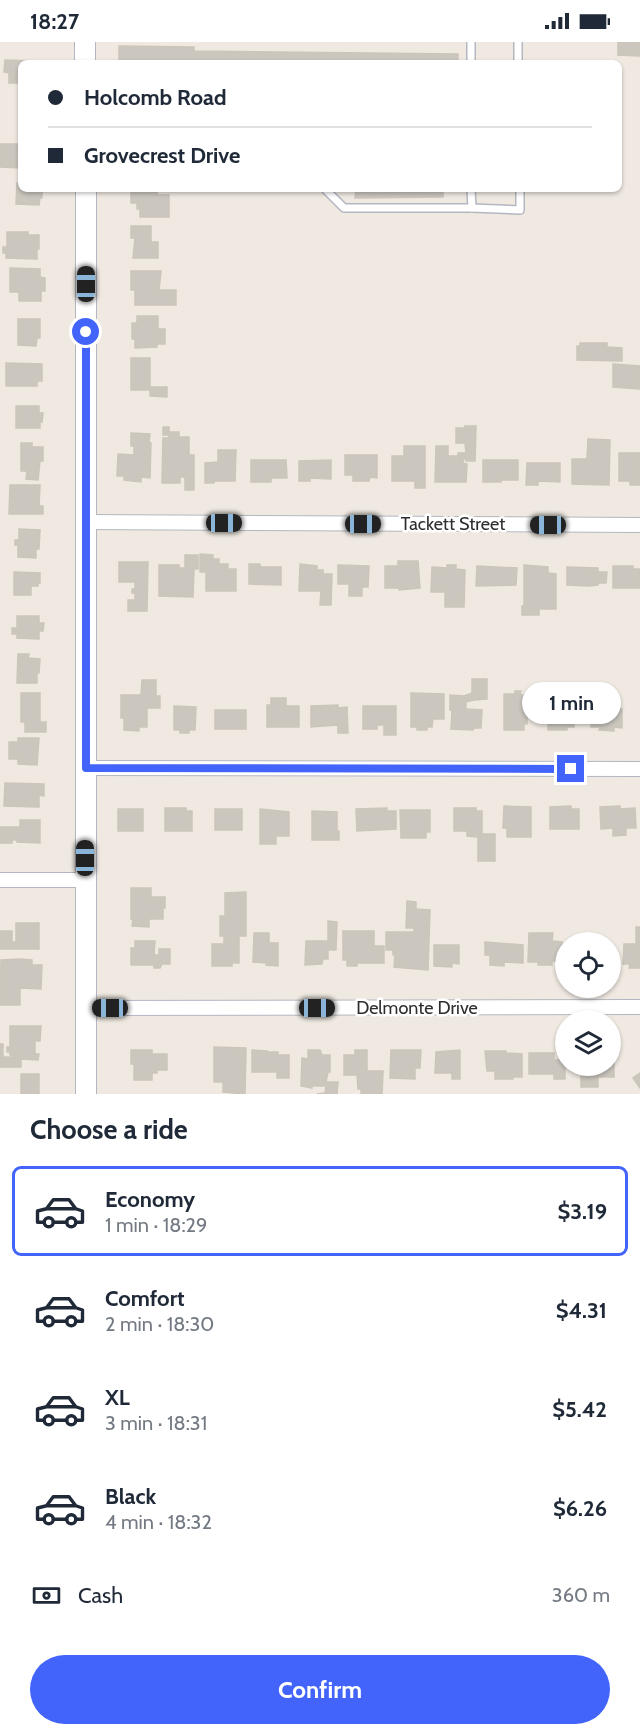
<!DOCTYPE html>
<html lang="en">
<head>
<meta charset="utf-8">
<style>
	body { margin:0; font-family:Cabin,sans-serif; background:#f6f6f7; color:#1f2937; height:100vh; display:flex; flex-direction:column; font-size:22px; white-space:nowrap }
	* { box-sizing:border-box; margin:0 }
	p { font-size:20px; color:#747a83 }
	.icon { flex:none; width:33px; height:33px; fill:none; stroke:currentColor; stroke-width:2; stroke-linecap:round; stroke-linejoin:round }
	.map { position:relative; height:1052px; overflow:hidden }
	.details { display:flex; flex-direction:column; background:#fff; flex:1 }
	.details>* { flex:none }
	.hud { position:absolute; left:18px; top:18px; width:604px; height:132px; border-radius:9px; box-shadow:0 2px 4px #0004; display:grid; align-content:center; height:132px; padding:0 30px; background:#fff }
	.tools { position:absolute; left:555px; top:890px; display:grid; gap:12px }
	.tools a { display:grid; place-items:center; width:66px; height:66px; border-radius:50%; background:#fff; box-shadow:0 2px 4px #0004; font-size:30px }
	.end { position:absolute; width:27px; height:27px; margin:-14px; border:8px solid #4264fb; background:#fff; box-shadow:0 0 0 3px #fff }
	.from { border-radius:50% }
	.bubble { position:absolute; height:42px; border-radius:21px; background:#fff; box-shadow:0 2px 4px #0004; font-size:20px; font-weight:800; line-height:42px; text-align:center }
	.car { position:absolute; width:18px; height:36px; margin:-18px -9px; border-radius:8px; box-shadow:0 0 4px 2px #0007; background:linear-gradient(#222 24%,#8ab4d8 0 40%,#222 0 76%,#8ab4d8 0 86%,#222 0) }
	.hud b { display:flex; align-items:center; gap:21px; height:57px; font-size:22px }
	.hud b+b { border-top:2px solid #e0e1e3 }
	.hud i { width:15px; height:15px; background:#1f2937 }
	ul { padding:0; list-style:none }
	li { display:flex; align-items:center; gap:18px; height:90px; margin:0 12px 9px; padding:0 18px; border:3px solid transparent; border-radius:9px }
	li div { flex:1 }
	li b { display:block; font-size:22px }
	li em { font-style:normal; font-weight:800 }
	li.on { border-color:#4264fb }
	li>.icon { width:54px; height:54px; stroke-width:1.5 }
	h2 { padding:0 30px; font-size:27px; line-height:72px }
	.pay { display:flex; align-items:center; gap:15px; height:66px; padding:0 30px; font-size:22px }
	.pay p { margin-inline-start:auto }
	.action { display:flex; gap:12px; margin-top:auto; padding:12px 30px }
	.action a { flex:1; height:69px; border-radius:36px; background:#4264fb; color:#fff; font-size:24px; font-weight:800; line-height:69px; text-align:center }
	.status { display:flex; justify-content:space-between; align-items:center; height:42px; padding:0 30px; background:#fff; direction:ltr }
	.status svg { height:16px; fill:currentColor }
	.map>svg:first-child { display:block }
</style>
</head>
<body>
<div class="status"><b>18:27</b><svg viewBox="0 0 49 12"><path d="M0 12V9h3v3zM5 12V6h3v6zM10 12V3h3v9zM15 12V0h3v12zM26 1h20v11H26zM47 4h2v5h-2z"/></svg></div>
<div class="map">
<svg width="640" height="1052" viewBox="0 0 640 1052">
	<rect width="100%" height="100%" fill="#efe9e1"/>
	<!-- building -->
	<g fill="#cbc7bf" stroke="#cbc5ba" stroke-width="1.5">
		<path d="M 618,0 L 640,0 L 640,14 L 618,13 Z"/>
		<path d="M 119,4 L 194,5 L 194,9 L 458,12 L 458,21 L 119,21 Z"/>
		<path d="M 5,18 L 39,19 L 39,21 L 21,21 L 21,41 L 9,41 L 9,31 L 4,30 Z"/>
		<path d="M 0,102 L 21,102 L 21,126 L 0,125 Z"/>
		<path d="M 17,141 L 21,141 L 21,147 L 42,147 L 42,156 L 40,156 L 39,163 L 16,162 Z"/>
		<path d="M 131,147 L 157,147 L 157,153 L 169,153 L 169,175 L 140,175 L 140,167 L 137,167 L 137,161 L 131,161 Z"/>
		<path d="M 356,147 L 443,147 L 443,155 L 355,156 Z"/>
		<path d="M 131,184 L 151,184 L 151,200 L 158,200 L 158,216 L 133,216 L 135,196 L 131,196 Z"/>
		<path d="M 7,190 L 28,190 L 28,193 L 39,193 L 39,207 L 37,207 L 37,217 L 6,216 L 6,211 L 3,211 L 3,205 L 7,205 Z"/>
		<path d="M 10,226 L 40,227 L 40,235 L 45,236 L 45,249 L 41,249 L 41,259 L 19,259 L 19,250 L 10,250 Z"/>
		<path d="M 131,229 L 161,229 L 159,248 L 176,248 L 176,263 L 135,263 L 135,248 L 131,248 Z"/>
		<path d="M 137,274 L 158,274 L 158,287 L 165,287 L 165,302 L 157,302 L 157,305 L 135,306 L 135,297 L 132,297 L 132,281 L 137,281 Z"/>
		<path d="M 18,277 L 40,277 L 40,296 L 37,296 L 36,304 L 18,303 Z"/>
		<path d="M 580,301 L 607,301 L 607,305 L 622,306 L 622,319 L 577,318 L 577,304 L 580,304 Z"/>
		<path d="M 131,316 L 150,316 L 150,345 L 167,345 L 167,355 L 150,354 L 150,348 L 131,348 Z"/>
		<path d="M 6,321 L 42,322 L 42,339 L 37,339 L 37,344 L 6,344 Z"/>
		<path d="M 613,322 L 640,324 L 640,347 L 613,345 Z"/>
		<path d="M 16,364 L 39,364 L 39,371 L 43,371 L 42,380 L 40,379 L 40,386 L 16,386 Z"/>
		<path d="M 465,384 L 476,384 L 475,419 L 466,419 L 466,417 L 463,417 L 463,421 L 467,422 L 466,440 L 435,440 L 436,404 L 448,404 L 448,414 L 458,414 L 458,411 L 466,411 L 465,401 L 456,401 L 456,386 L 465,386 Z"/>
		<path d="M 163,385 L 169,385 L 169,390 L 179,390 L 179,395 L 189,395 L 189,413 L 194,413 L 194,448 L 185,448 L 185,435 L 180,435 L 180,441 L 162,441 L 163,396 L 169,396 L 169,393 L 163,393 Z"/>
		<path d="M 131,391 L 150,392 L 149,401 L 151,401 L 150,436 L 141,435 L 141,440 L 124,438 L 124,434 L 117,434 L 118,412 L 134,413 L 134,404 L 131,404 Z"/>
		<path d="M 588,397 L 610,398 L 609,443 L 572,442 L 572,417 L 587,417 Z"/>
		<path d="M 21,401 L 32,401 L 32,405 L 43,405 L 43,419 L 40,419 L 38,438 L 26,437 L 27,429 L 21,429 Z"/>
		<path d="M 404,404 L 425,404 L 425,446 L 415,446 L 415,439 L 392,439 L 392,414 L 404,414 Z"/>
		<path d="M 218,408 L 236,408 L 235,439 L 214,439 L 214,441 L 205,441 L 205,421 L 218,420 Z"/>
		<path d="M 619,411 L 640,411 L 640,443 L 630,443 L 630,439 L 619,439 Z"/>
		<path d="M 345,413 L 377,413 L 377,436 L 370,435 L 369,439 L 353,439 L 353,433 L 345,433 Z"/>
		<path d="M 251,418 L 286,418 L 287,436 L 271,436 L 271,440 L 251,440 Z"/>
		<path d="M 331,418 L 331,437 L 310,436 L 310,439 L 299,439 L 299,419 Z"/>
		<path d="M 483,418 L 518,418 L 518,438 L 501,438 L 501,440 L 483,440 Z"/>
		<path d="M 527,421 L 560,421 L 560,440 L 538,439 L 538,443 L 526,443 Z"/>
		<path d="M 10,443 L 40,443 L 39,464 L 43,464 L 43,472 L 9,472 Z"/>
		<path d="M 19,487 L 40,488 L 39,507 L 36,507 L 36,516 L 18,515 L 18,503 L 15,503 L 15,498 L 19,498 Z"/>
		<path d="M 200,512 L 213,513 L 213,517 L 219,517 L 219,522 L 228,522 L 228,527 L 236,527 L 236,549 L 206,549 L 206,530 L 200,530 Z"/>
		<path d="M 185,513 L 198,513 L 198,527 L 194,527 L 193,555 L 159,554 L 159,523 L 179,523 L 179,526 L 185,526 Z"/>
		<path d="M 398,519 L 418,519 L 420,546 L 399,548 L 399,546 L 385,546 L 385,524 L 398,524 Z"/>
		<path d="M 119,520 L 148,520 L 147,569 L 128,569 L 128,558 L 135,558 L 135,551 L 132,551 L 132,547 L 135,547 L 135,540 L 119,540 Z"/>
		<path d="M 249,522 L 260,522 L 260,525 L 281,525 L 281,543 L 249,542 Z"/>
		<path d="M 300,522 L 317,524 L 317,528 L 323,528 L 323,532 L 332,532 L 331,563 L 320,563 L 321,549 L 299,549 Z"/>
		<path d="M 338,523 L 369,524 L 368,545 L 362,545 L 362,554 L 349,554 L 349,542 L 338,542 Z"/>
		<path d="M 447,523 L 456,523 L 456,527 L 465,528 L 464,565 L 445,565 L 445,550 L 431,550 L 432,525 L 447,526 Z"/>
		<path d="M 524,523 L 548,525 L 548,531 L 556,532 L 556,567 L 539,567 L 539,573 L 522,573 L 522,564 L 524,564 Z"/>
		<path d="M 477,524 L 517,526 L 516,543 L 476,544 Z"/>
		<path d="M 613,524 L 633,524 L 633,527 L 640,527 L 640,546 L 613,546 Z"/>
		<path d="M 567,525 L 598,526 L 598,530 L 607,530 L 606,541 L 598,541 L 598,543 L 589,544 L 567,543 Z"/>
		<path d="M 14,530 L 40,531 L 40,541 L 38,541 L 38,544 L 31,544 L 31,553 L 14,553 Z"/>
		<path d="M 17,574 L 39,574 L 39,581 L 44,581 L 43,589 L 39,589 L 39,597 L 17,596 L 17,592 L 12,592 L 12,586 L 17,586 Z"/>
		<path d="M 18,612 L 29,612 L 28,616 L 40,617 L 39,631 L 37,631 L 37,641 L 17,641 Z"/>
		<path d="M 472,637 L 487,637 L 487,657 L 474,658 L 466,660 L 466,667 L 482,668 L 481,686 L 474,686 L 473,688 L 451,687 L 452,668 L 450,668 L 450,653 L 464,654 L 472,651 Z"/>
		<path d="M 142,638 L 156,638 L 156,654 L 160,654 L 160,666 L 147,666 L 147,685 L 139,685 L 139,689 L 124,688 L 124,676 L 121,676 L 121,653 L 141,653 Z"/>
		<path d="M 515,649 L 521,649 L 520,653 L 527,653 L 527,682 L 524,682 L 524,688 L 504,688 L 504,652 L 515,652 Z"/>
		<path d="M 21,651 L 40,651 L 40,680 L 46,680 L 46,690 L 25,690 L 25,680 L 21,680 Z"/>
		<path d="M 411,651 L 444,652 L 444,677 L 433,677 L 432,685 L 427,685 L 427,688 L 417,688 L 417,685 L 411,685 Z"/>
		<path d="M 543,653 L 567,653 L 567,658 L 570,658 L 570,666 L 574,666 L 574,685 L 567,685 L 567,688 L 548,688 L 548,671 L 542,671 Z"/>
		<path d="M 271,656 L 286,656 L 286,664 L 299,664 L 299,685 L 267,685 L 267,663 L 271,663 Z"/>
		<path d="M 338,663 L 338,666 L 347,665 L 348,691 L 338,691 L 338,683 L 311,685 L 311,664 Z"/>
		<path d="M 174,664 L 196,665 L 195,688 L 189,688 L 189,691 L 180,691 L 180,688 L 174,688 Z"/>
		<path d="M 363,664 L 396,664 L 396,693 L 384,693 L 384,683 L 377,683 L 377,687 L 363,687 Z"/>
		<path d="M 592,666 L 622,667 L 622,686 L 614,685 L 614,689 L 599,688 L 600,685 L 591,685 Z"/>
		<rect x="215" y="668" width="31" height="19"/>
		<path d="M 18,696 L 39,696 L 37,723 L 18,722 L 18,717 L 9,717 L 9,700 L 18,700 Z"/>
		<path d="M 5,741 L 44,742 L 44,754 L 39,753 L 39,765 L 4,764 Z"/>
		<path d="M 504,764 L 531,765 L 531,795 L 507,795 L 507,786 L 503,786 Z"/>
		<path d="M 571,764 L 571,767 L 579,767 L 579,787 L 550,787 L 550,765 Z"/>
		<path d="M 620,764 L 620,767 L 635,766 L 636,786 L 626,786 L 626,793 L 613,794 L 613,786 L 601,787 L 600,765 Z"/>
		<path d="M 165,766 L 186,766 L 186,769 L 192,769 L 192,789 L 165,789 Z"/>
		<path d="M 387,766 L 387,769 L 396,769 L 396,787 L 357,789 L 356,767 Z"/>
		<path d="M 454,766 L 476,766 L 476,769 L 482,769 L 482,792 L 495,792 L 495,819 L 478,819 L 478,795 L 467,794 L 467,789 L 454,789 Z"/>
		<rect x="118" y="767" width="25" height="22"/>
		<rect x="215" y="767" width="27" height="21"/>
		<path d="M 260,767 L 289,770 L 289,794 L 276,794 L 276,802 L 260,802 Z"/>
		<path d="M 400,768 L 430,768 L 430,790 L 426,790 L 426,796 L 401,796 Z"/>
		<path d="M 312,769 L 337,770 L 337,789 L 339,789 L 339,798 L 312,798 Z"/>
		<path d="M 20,778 L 40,778 L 40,801 L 17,800 L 17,798 L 12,798 L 12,801 L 0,801 L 0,785 L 20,785 Z"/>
		<path d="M 131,846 L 151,846 L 151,855 L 165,855 L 165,866 L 163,866 L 163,877 L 149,877 L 149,885 L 132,884 L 133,877 L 131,877 Z"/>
		<path d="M 246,850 L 246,894 L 239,894 L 239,921 L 232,921 L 232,924 L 212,924 L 212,902 L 224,902 L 224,894 L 220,894 L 220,874 L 225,874 L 225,851 Z"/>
		<path d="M 407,859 L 416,860 L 416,867 L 430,868 L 428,928 L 394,925 L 395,913 L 393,913 L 393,908 L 386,908 L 386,890 L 414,890 L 414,886 L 406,886 Z"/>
		<path d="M 328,879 L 337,880 L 336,908 L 328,908 L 328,917 L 323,917 L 322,922 L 305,923 L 306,899 L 328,899 Z"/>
		<path d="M 16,881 L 39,881 L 39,907 L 0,907 L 0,889 L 12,889 L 12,900 L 16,900 Z"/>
		<path d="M 636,885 L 640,885 L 640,926 L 629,926 L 630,922 L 623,922 L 624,902 L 636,902 Z"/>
		<path d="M 343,889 L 374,889 L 374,904 L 384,904 L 384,921 L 357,921 L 357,924 L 347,924 L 347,918 L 343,918 Z"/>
		<path d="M 254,891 L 269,891 L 269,901 L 278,901 L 278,924 L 266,923 L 267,921 L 253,920 Z"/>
		<path d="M 529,891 L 553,891 L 552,899 L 562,900 L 562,919 L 552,919 L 552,923 L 538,923 L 538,920 L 528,920 Z"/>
		<path d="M 574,896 L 606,897 L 606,900 L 574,900 Z"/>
		<path d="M 135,899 L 155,899 L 154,913 L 159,913 L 159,907 L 170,907 L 170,922 L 162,922 L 160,926 L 154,926 L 154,923 L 131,923 L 131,906 L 135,906 Z"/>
		<path d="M 485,900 L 523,903 L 523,921 L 504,920 L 504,924 L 490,923 L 490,913 L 485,913 Z"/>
		<path d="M 434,903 L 459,903 L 459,922 L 452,921 L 452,925 L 434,924 Z"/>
		<path d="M 21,917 L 32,918 L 32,923 L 42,923 L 41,947 L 20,946 L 20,963 L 0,963 L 1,918 Z"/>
		<path d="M 10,984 L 41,984 L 40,999 L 35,999 L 35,1012 L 39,1012 L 38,1018 L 21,1017 L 21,1025 L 0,1025 L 0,1002 L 3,1002 L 3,1015 L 20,1015 L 20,1014 L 10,1013 L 10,1010 L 7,1010 L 7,1005 L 10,1005 Z"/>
		<path d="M 214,1005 L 246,1006 L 245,1052 L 223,1050 L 223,1040 L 214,1040 Z"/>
		<path d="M 131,1008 L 152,1008 L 152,1012 L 167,1012 L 167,1028 L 157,1028 L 157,1031 L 152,1031 L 152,1038 L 134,1038 L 134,1022 L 131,1022 Z"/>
		<path d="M 252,1008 L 267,1009 L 267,1010 L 278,1010 L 278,1013 L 289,1013 L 289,1036 L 277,1036 L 277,1030 L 252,1030 Z"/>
		<path d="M 308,1008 L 320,1008 L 322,1013 L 330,1013 L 330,1030 L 328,1030 L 326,1040 L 338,1040 L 337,1052 L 317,1052 L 325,1051 L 326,1044 L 312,1044 L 312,1046 L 301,1044 L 302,1016 L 308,1017 Z"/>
		<path d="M 355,1008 L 367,1008 L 367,1029 L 383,1029 L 382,1052 L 361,1052 L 361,1047 L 358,1047 L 357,1033 L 344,1033 L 344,1013 L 355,1013 Z"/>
		<path d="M 391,1008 L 421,1008 L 420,1026 L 415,1026 L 415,1037 L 390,1036 Z"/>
		<path d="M 460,1008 L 460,1037 L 452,1037 L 452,1031 L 435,1031 L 436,1010 Z"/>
		<path d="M 485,1009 L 506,1009 L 506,1011 L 522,1012 L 522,1035 L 513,1035 L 513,1037 L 495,1037 L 495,1029 L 487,1029 Z"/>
		<path d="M 529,1011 L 554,1011 L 554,1018 L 565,1018 L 565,1037 L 554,1037 L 554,1032 L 529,1032 Z"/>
		<path d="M 610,1015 L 614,1015 L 614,1035 L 598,1035 L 598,1045 L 581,1045 L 581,1023 L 610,1023 Z"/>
		<path d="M 640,1031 L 640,1046 L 633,1036 Z"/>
		<rect x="21" y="1032" width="18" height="20"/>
	</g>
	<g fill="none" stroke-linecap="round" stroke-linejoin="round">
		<defs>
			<g id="lane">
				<path d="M 471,0 L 471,21"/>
				<path d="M 518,0 L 518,21"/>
				<path d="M 325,147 L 344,166 L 472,166"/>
				<path d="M 471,147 L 472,166 L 520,168 L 520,147"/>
			</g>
			<g id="street">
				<path d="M 86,480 L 640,483"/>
				<path d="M 86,726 L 640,727"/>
				<path d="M 0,838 L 85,838"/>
				<path d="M 86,966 L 640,965"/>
			</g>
			<g id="secondary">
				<path d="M 85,0 L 85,21"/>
				<path d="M 86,147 L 86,1052"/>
			</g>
		</defs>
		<!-- lane casing -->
		<use href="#lane" stroke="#b4b7c1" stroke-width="10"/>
		<!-- street casing -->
		<use href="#street" stroke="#b4b7c1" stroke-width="16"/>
		<!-- secondary casing -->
		<use href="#secondary" stroke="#b4b7c1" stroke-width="22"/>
		<!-- lane -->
		<use href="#lane" stroke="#fff" stroke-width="7"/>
		<!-- street -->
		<use href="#street" stroke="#fff" stroke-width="14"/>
		<!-- secondary -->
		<use href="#secondary" stroke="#fff" stroke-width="20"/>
	</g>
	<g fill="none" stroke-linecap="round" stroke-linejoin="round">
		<!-- route -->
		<path stroke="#4264fb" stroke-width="8" d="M 86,290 L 86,726 L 571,727"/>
	</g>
	<g text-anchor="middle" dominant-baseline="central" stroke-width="5" stroke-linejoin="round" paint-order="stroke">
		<!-- street labels -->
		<g font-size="18" fill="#2e2e2e" stroke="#fff">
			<text x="453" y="482">Tackett Street</text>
			<text x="417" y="966">Delmonte Drive</text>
		</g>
	</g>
</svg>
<div class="tools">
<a><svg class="icon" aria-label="locate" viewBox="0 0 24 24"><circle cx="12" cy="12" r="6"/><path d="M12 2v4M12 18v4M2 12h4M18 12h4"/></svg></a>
<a><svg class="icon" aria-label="layers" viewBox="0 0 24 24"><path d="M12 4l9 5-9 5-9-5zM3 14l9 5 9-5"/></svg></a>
</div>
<i class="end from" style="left:86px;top:290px"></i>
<i class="end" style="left:571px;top:727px"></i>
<div class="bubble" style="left:522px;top:640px;width:99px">1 min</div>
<i class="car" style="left:86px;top:242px;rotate:0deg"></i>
<i class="car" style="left:224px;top:481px;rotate:90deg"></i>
<i class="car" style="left:363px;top:482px;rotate:90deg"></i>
<i class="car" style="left:548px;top:483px;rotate:270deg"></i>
<i class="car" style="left:85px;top:816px;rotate:0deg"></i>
<i class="car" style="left:110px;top:966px;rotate:270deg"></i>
<i class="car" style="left:317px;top:966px;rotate:90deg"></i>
<div class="hud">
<b><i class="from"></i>Holcomb Road</b>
<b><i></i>Grovecrest Drive</b>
</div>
</div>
<section class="details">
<h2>Choose a ride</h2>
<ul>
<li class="on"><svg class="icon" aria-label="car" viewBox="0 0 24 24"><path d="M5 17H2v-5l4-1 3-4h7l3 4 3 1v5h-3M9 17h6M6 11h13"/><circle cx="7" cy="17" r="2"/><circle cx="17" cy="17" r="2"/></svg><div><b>Economy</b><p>1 min · 18:29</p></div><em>$3.19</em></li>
<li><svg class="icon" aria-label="car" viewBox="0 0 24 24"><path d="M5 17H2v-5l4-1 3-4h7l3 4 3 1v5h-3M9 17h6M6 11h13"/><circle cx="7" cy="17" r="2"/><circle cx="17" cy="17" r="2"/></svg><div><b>Comfort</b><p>2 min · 18:30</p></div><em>$4.31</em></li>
<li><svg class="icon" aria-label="car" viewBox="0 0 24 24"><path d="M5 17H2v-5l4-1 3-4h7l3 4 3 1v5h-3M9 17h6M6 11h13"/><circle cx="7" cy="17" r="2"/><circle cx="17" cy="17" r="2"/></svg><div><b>XL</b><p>3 min · 18:31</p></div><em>$5.42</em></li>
<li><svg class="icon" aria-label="car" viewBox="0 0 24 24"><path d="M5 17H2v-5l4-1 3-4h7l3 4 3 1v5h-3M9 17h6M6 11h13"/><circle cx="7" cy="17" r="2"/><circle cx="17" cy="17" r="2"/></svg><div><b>Black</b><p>4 min · 18:32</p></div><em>$6.26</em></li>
</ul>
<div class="pay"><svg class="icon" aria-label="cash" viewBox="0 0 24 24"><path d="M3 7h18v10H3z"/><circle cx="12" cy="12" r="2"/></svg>Cash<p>360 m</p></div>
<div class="action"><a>Confirm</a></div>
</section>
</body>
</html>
